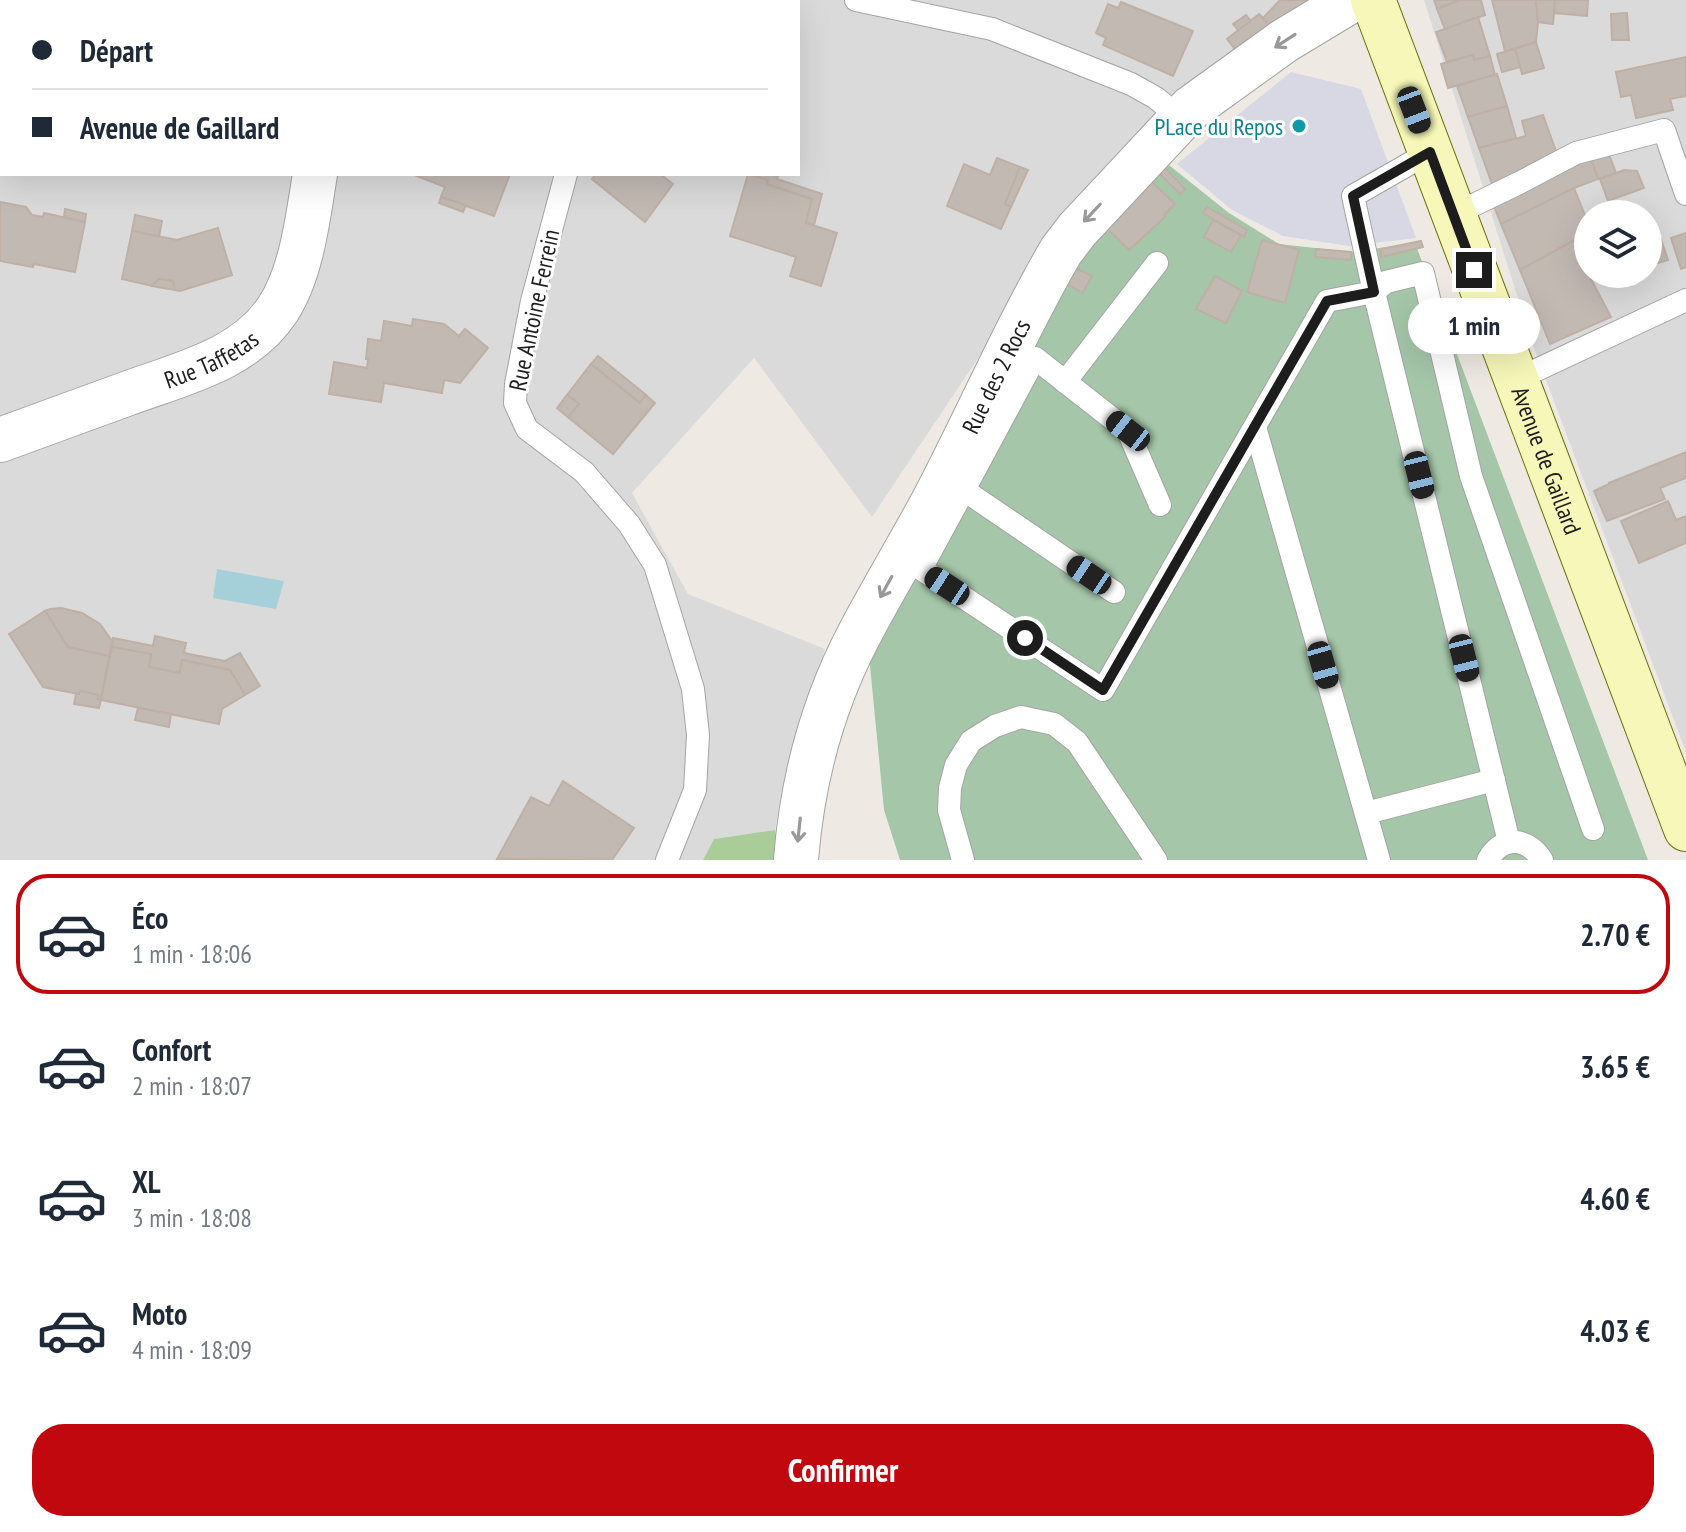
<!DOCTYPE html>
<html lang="fr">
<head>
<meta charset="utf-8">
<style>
	body { margin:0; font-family:"PT Sans Narrow",sans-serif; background:#f6f6f7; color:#1f2937; height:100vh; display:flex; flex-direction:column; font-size:30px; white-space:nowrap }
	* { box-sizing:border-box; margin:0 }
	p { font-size:26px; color:#747a83 }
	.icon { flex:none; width:44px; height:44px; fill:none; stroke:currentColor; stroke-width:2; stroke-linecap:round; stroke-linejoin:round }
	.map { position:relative; height:860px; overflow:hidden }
	.details { display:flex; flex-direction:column; background:#fff; flex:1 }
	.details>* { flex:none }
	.top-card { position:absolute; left:0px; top:0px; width:800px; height:176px; box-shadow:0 8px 32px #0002; display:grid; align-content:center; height:176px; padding:0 32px; background:#fff }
	.controls { position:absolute; left:1574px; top:200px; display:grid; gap:16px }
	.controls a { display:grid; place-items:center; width:88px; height:88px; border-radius:50%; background:#fff; box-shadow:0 8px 32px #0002; font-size:40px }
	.end { position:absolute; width:36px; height:36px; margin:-18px; border:10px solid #1d1d1d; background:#fff; box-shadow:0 0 0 4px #fff }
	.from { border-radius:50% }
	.bubble { position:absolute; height:56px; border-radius:28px; background:#fff; box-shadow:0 8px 32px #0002; font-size:26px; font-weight:800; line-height:56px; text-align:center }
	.car { position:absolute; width:24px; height:48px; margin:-24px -12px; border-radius:10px; box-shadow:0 0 6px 2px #0007; background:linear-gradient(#222 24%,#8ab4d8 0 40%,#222 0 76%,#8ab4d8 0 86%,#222 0) }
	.top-card b { display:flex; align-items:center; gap:28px; height:76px; font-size:30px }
	.top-card b+b { border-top:2px solid #e0e1e3 }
	.top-card i { width:20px; height:20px; background:#1f2937 }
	ul { padding:14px 0 0; list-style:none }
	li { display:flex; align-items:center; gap:24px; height:120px; margin:0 16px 12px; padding:0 16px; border:4px solid transparent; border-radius:32px }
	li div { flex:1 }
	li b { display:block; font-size:30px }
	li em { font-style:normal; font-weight:800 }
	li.on { border-color:#c2080f }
	li>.icon { width:72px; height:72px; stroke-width:1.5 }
	.primary-button { display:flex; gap:16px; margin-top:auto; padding:16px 32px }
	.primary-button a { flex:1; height:92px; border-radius:32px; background:#c2080f; color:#fff; font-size:32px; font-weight:800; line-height:92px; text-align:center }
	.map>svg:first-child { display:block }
</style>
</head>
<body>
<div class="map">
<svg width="1686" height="860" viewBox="0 0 1686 860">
	<rect width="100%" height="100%" fill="#eeeae3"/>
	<!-- residential -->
	<g fill="#dbdada" fill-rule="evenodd">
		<path d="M 0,0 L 1332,0 L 1112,158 L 872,517 L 754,358 L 632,493 L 688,594 L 825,649 L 782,791 L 775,830 L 714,839 L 703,860 L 0,860 ZM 2,2 L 798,2 L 798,174 L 2,174 Z"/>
		<path d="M 1424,0 L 1686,0 L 1686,752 L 1531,340 ZM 1588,214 L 1648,214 L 1648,274 L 1588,274 Z"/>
	</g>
	<!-- forest -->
	<path fill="#ac9" d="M 775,830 L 780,860 L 703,860 L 714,839 Z"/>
	<!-- cemetery -->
	<path fill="#a5c6a9" d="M 1160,158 L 1229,213 L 1279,244 L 1351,252 L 1415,243 L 1648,860 L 900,860 L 884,810 L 868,645 L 1062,279 Z"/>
	<!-- plaza -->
	<path fill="#d7d8e3" d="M 1291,72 L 1361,89 L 1416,238 L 1349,246 L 1283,236 L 1232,210 L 1177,164 Z"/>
	<!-- water -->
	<path fill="#a5d0da" d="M 217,569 L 284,581 L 276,609 L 213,598 Z"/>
	<!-- building -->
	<g fill="#c2b9b3" stroke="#bfb0a6" stroke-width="2">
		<path d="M 1280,0 L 1316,0 L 1275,31 L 1263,18 Z"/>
		<path d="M 1434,0 L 1460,0 L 1437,9 Z"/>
		<path d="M 1460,0 L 1481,0 L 1485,15 L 1445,29 L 1437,9 Z"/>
		<path d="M 1492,0 L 1536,0 L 1538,22 L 1536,42 L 1505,51 Z"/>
		<path d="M 1536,0 L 1555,0 L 1553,24 L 1538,22 Z"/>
		<path d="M 1555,0 L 1588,0 L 1587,16 L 1554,13 Z"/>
		<path d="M 1121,2 L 1193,31 L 1173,76 L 1103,45 L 1106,38 L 1096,33 L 1108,4 L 1118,8 Z"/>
		<path d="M 1627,13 L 1629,40 L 1612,40 L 1611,14 Z"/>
		<path d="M 1259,14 L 1275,31 L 1241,57 L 1227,39 Z"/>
		<path d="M 1246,15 L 1251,21 L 1238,30 L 1233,24 Z"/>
		<path d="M 1478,17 L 1490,56 L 1474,60 L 1473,55 L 1447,62 L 1436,32 Z"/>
		<path d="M 0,35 L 2,36 L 2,92 L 0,92 Z"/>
		<path d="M 1536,42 L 1544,68 L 1522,74 L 1515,49 Z"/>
		<path d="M 1515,49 L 1520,67 L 1502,72 L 1497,54 Z"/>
		<path d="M 1473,55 L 1474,60 L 1490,56 L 1495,75 L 1448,88 L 1441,64 Z"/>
		<path d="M 1686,57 L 1686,96 L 1670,99 L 1673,110 L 1636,118 L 1631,95 L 1621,97 L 1616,72 Z"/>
		<path d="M 1497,74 L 1507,106 L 1468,117 L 1457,86 Z"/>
		<path d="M 1507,106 L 1516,138 L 1479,148 L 1468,117 Z"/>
		<path d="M 1543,115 L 1557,154 L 1492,184 L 1479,148 L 1526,136 L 1522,121 Z"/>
		<path d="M 1607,149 L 1616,173 L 1598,179 L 1590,156 Z"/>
		<path d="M 1590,156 L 1598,179 L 1574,188 L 1501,224 L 1493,204 Z"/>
		<path d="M 997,158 L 1020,167 L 1005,204 L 1011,207 L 1001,229 L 947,206 L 964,164 L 990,175 Z"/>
		<path d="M 1020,167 L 1028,170 L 1011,207 L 1005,204 Z"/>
		<path d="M 1165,168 L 1185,189 L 1180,194 L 1159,173 Z"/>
		<path d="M 1624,170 L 1637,171 L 1644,188 L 1608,201 L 1600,179 Z"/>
		<path d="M 412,174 L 510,174 L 494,216 L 441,197 L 445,187 Z"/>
		<path d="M 596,174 L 660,174 L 673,184 L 645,222 L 592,179 Z"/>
		<path d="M 748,174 L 768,180 L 767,184 L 812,199 L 806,223 L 837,233 L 821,286 L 790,276 L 796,257 L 730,236 Z"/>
		<path d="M 749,174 L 770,174 L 778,176 L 777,179 L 822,194 L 814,225 L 806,223 L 812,199 L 767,184 L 768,180 Z"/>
		<path d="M 1151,181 L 1175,204 L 1164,215 L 1165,217 L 1129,250 L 1105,226 Z"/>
		<path d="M 1574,188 L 1588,223 L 1588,233 L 1520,270 L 1501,224 Z"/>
		<path d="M 441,197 L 466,205 L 463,212 L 439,203 Z"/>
		<path d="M 0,202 L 26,207 L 32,215 L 43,217 L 44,213 L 85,222 L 75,272 L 34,264 L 33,267 L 0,261 Z"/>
		<path d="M 1207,207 L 1247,230 L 1244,237 L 1203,213 Z"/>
		<path d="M 65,209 L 86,214 L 85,222 L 64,217 Z"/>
		<path d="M 135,215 L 162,221 L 159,237 L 132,231 Z"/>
		<path d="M 1213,220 L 1241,235 L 1231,252 L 1204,237 Z"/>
		<path d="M 1655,222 L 1668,260 L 1648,266 L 1648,224 Z"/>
		<path d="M 218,228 L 232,275 L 180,291 L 175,290 L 173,281 L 159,279 L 152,286 L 122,279 L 132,231 L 177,240 Z"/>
		<path d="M 1686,233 L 1686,267 L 1681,269 L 1671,238 Z"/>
		<path d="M 1584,235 L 1588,244 L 1588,259 L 1582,262 L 1611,317 L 1550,344 L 1520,270 Z"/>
		<path d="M 1262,240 L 1299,250 L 1285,303 L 1247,292 Z"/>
		<path d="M 1421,241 L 1423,247 L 1381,257 L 1381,249 Z"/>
		<path d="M 1316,249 L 1351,252 L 1351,260 L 1315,257 Z"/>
		<path d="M 1075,268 L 1092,276 L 1083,293 L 1067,284 Z"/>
		<path d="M 1215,276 L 1242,291 L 1226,323 L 1196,309 Z"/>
		<path d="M 159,279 L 173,281 L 175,290 L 152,286 Z"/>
		<path d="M 413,319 L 444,324 L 459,336 L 465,329 L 488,348 L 460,383 L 444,380 L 442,393 L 384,383 L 381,402 L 329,394 L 334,362 L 367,368 L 368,359 L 366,359 L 368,339 L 381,341 L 384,321 L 412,326 Z"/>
		<path d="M 598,356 L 646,395 L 640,403 L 591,364 Z"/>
		<path d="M 591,364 L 640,403 L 646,395 L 655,403 L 613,454 L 568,417 L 579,404 L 567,395 Z"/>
		<path d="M 567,395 L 579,404 L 568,417 L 557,408 Z"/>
		<path d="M 1686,452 L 1686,478 L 1660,488 L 1665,499 L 1607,521 L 1594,491 L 1609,484 L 1609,483 Z"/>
		<path d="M 1668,501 L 1676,520 L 1686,516 L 1686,543 L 1639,563 L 1621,521 Z"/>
		<path d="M 61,608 L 82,613 L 100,624 L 112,641 L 109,656 L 68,647 L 45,611 L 50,609 Z"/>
		<path d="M 45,611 L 68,647 L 109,656 L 101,699 L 98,699 L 99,695 L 80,691 L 79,694 L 43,687 L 9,634 Z"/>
		<path d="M 155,636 L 186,643 L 184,653 L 225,661 L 240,653 L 260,686 L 245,695 L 230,670 L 182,660 L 180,673 L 149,667 L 151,654 L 112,647 L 113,638 L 153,646 Z"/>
		<path d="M 112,647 L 151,654 L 149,667 L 180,673 L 182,660 L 230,670 L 245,695 L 222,709 L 219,724 L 101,700 Z"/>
		<path d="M 80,691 L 99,695 L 98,699 L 101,699 L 99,708 L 74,704 L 76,694 L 79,694 Z"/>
		<path d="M 138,708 L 171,714 L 169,727 L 135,720 Z"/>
		<path d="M 563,781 L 634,828 L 612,860 L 497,859 L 531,797 L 549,806 Z"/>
	</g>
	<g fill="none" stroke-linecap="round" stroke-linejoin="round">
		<defs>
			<g id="lane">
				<path d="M 856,0 L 992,29 L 1131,84 L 1156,98 L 1181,119"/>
				<path d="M 616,2 L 617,0"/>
				<path d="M 1430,152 L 1353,196 L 1374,292 L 1386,282 L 1423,273 L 1471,476 L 1593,829"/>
				<path d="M 566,174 L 532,301 L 516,384 L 515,403 L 527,429 L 584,472 L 629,524 L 655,565 L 693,689 L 698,735 L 695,790 L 667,860"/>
				<path d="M 1453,215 L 1519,183 L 1576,153 L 1664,130 L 1686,194"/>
				<path d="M 1515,380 L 1686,300"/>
				<path d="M 1065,382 L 1157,263"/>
				<path d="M 1255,427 L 1379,860"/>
				<path d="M 964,490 L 1035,358 L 1128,431 L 1160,505"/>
				<path d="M 1114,592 L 964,490 L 921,569 L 1103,690 L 1327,301 L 1374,292 L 1509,842"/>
				<path d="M 1366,813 L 1494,780"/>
				<path d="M 963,860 L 949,810 L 950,788 L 956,765 L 971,741 L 995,726 L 1021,717 L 1054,724 L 1077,742 L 1156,860"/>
				<path d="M 1488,860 C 1502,835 1527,837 1542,860"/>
			</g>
			<g id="street">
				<path id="s1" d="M 0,440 C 42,425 84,409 126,394 C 180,374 245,360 278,309 C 302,272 308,217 315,174"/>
				<path id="s2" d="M 796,860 C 802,782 823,703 860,633 C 883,589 910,545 934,500 C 977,418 1014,332 1061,251 L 1077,230 L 1191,108 L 1284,41 L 1352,0"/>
			</g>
			<g id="secondary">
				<path id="s3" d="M 1373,0 L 1686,829"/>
			</g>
		</defs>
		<!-- lane casing -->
		<use href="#lane" stroke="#a4a4a4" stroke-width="24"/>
		<!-- street casing -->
		<use href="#street" stroke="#a4a4a4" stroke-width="46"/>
		<!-- secondary casing -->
		<use href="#secondary" stroke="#676f09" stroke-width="46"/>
		<!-- lane -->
		<use href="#lane" stroke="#fff" stroke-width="22"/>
		<!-- street -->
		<use href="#street" stroke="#fff" stroke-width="44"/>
		<!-- secondary -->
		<use href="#secondary" stroke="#f6f7b8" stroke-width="44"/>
	</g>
	<!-- one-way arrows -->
	<defs><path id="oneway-shaft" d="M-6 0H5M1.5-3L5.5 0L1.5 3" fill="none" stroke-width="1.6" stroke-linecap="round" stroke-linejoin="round" transform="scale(2)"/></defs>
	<g stroke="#999">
		<use href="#oneway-shaft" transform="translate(1285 41) rotate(147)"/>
		<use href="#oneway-shaft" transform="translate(1092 213) rotate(133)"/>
		<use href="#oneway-shaft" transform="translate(886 587) rotate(119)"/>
		<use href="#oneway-shaft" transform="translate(799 830) rotate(96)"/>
	</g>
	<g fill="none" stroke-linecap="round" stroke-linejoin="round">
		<!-- route -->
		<path stroke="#1d1d1d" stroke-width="10" d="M 1025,638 L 1103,690 L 1327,301 L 1374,292 L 1353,196 L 1430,152 L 1474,270"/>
	</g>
	<!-- markers -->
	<circle fill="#0f9aa8" stroke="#fff" stroke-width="3" cx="1299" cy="126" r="8"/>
	<g text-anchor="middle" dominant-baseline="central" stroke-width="6" stroke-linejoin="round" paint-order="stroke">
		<!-- culture labels -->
		<g font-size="24" fill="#0d838f" stroke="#fff" text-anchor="end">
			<text x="1283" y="126">PLace du Repos</text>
		</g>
		<!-- street labels -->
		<g font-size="24" fill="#1d1d1d" stroke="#fff">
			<text transform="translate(534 310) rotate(-78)">Rue Antoine Ferrein</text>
			<text stroke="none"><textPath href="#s1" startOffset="226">Rue Taffetas</textPath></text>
			<text stroke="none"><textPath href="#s2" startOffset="528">Rue des 2 Rocs</textPath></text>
			<text stroke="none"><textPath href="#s3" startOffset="492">Avenue de Gaillard</textPath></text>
		</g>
	</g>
</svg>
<div class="controls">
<a><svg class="icon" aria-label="layers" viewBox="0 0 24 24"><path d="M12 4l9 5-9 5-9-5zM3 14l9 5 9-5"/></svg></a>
</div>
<i class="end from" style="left:1025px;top:638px"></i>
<i class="end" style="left:1474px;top:270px"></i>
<div class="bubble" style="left:1408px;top:298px;width:132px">1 min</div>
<i class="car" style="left:1414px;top:110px;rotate:159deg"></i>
<i class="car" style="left:1128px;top:431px;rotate:308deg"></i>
<i class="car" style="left:1419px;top:475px;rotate:166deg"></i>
<i class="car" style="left:1089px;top:575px;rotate:304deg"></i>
<i class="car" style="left:947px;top:586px;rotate:303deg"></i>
<i class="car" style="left:1464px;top:658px;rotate:166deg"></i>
<i class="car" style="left:1323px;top:665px;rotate:164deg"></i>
<div class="top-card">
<b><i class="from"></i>Départ</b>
<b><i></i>Avenue de Gaillard</b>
</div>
</div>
<section class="details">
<ul>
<li class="on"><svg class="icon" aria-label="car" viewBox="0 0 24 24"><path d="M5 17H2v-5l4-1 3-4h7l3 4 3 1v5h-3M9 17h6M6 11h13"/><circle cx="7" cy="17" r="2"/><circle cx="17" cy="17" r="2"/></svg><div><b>Éco</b><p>1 min · 18:06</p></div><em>2.70 €</em></li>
<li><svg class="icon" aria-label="car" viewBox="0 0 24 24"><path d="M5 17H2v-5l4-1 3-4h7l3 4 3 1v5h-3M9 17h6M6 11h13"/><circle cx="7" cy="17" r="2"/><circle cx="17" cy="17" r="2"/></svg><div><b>Confort</b><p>2 min · 18:07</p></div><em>3.65 €</em></li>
<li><svg class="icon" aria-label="car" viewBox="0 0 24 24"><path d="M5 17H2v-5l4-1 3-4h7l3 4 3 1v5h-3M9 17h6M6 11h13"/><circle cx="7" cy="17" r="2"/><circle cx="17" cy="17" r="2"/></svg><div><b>XL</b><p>3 min · 18:08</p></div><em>4.60 €</em></li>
<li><svg class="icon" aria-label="car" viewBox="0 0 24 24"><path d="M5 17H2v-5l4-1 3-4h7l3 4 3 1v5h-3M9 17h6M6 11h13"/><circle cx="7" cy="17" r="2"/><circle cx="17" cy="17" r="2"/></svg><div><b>Moto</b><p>4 min · 18:09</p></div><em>4.03 €</em></li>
</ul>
<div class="primary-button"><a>Confirmer</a></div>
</section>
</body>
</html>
